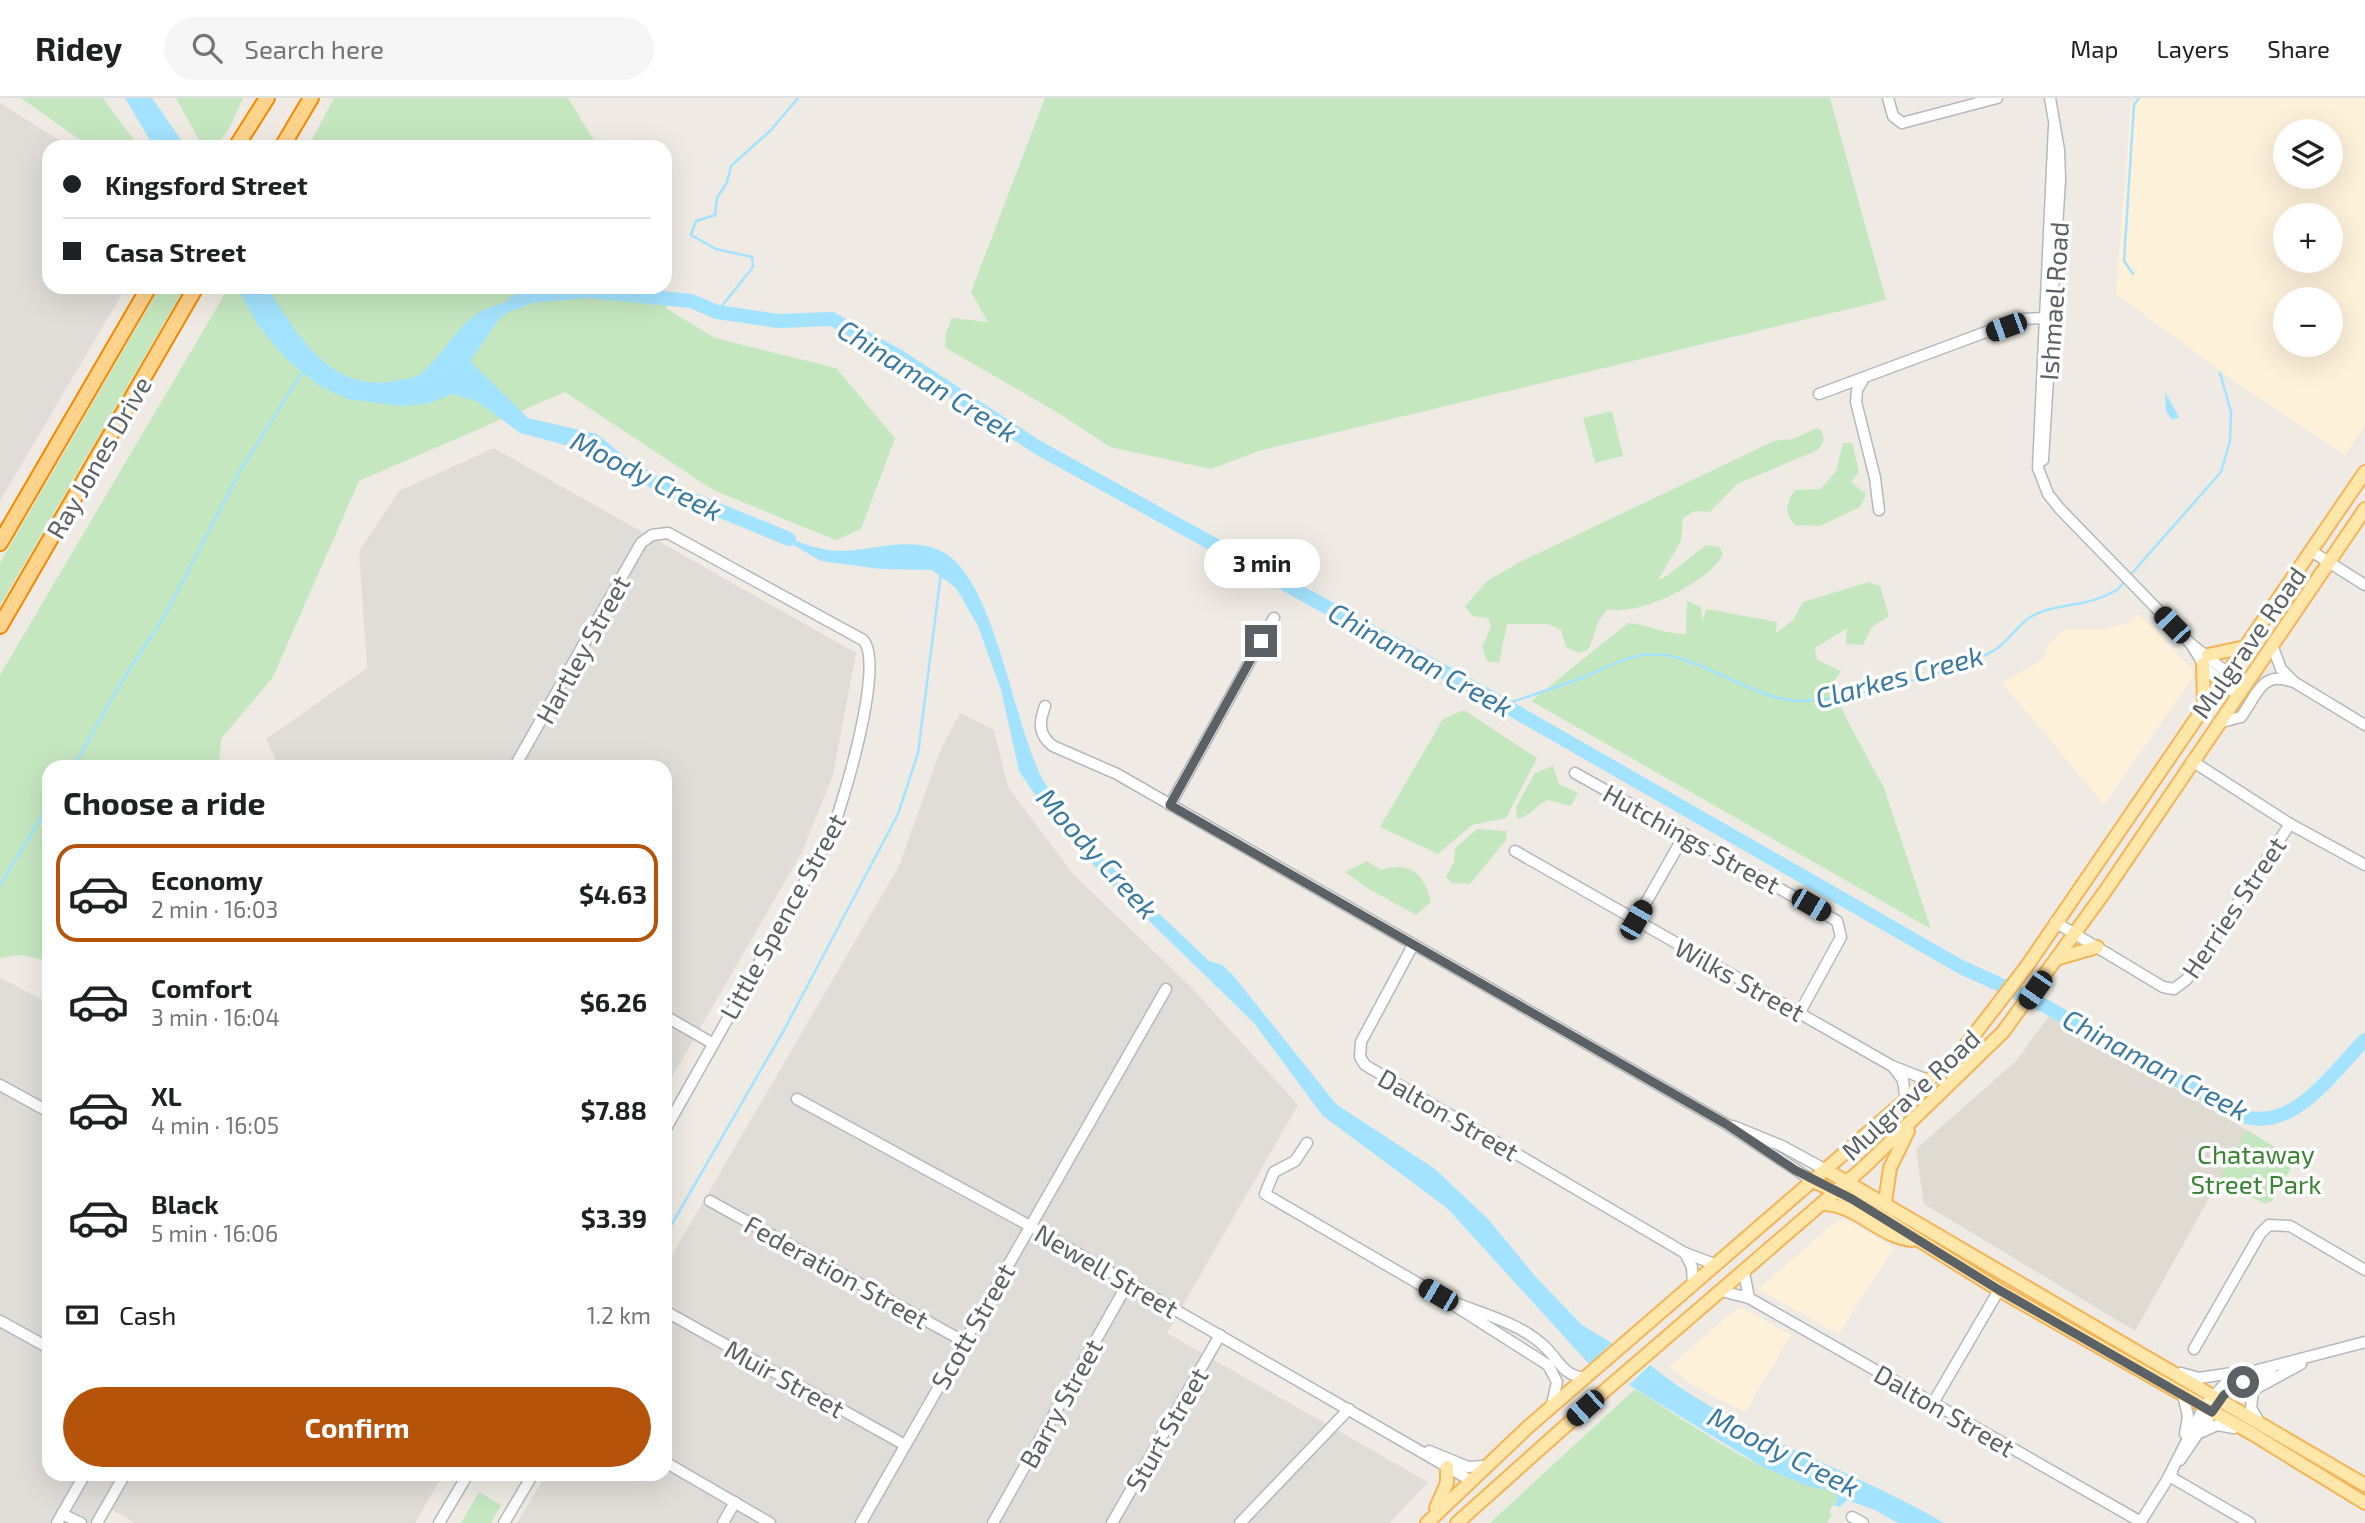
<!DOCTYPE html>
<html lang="en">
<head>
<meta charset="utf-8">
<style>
	body { margin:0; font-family:"Exo 2",sans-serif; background:#f6f6f6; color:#202124; height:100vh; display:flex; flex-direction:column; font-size:26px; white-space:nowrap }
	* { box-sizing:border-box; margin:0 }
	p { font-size:23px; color:#757577 }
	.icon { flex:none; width:38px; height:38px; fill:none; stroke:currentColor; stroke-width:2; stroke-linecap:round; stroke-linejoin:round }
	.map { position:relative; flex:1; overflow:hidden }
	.details { position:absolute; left:42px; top:662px; width:630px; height:721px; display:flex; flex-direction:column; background:#fff; border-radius:21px; box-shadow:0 7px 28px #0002 }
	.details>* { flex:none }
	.hud { position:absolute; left:42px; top:42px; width:630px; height:154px; border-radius:21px; box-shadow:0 7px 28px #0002; display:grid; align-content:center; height:154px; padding:0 21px; background:#fff }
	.fabs { position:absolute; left:2273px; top:21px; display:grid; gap:14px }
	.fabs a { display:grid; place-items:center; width:70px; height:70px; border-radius:50%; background:#fff; box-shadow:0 7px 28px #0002; font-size:35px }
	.end { position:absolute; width:32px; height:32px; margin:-16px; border:9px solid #5c6165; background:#fff; box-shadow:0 0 0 4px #fff }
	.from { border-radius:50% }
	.bubble { position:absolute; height:49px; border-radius:24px; background:#fff; box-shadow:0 7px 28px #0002; font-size:23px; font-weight:700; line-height:49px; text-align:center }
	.car { position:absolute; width:21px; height:42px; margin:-21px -10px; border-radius:9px; box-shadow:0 0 5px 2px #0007; background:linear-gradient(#222 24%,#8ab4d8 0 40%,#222 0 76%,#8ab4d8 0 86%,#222 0) }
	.hud b { display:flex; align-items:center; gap:24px; height:66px; font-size:26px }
	.hud b+b { border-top:2px solid #e0e0e0 }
	.hud i { width:18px; height:18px; background:#202124 }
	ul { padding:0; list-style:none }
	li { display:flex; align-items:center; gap:21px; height:98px; margin:0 14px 10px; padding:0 7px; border:4px solid transparent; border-radius:21px }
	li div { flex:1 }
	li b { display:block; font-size:26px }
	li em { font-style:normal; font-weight:700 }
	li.current { border-color:#b45309 }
	li>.icon { width:63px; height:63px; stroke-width:1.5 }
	h2 { padding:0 21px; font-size:32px; line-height:84px }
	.pay { display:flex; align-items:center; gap:18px; height:77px; padding:0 21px; font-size:26px }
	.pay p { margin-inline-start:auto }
	.button { display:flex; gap:14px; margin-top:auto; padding:14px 21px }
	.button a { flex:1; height:80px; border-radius:42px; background:#b45309; color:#fff; font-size:28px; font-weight:700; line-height:80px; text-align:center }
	header { display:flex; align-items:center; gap:42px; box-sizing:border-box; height:98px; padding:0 35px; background:#fff; border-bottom:2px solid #e0e0e0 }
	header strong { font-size:33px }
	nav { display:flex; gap:38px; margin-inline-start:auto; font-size:24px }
	.search { width:490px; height:63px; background:#f6f6f6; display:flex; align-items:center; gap:18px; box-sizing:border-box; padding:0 24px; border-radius:38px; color:#757577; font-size:26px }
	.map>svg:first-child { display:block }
</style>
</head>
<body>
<header>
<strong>Ridey</strong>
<div class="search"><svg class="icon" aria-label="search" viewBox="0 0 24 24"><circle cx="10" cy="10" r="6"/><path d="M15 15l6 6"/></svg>Search here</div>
<nav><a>Map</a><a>Layers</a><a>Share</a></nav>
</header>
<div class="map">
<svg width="2365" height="1425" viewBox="0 0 2365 1425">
	<rect width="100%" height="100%" fill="#efebe4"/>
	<!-- commercial -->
	<g fill="#fef1da" fill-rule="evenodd">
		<path d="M 2136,0 L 2365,0 L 2365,328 L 2345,357 L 2238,286 L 2116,196 L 2131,6 ZM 2286,33 L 2331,33 L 2331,79 L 2286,79 ZM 2331,117 L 2331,163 L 2286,163 L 2286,117 ZM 2286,201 L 2331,201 L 2331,247 L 2286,247 Z"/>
		<path d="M 2138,516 L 2192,571 L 2193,579 L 2104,707 L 2002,585 L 2042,562 L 2050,544 L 2066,531 L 2106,531 L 2128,525 Z"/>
		<path d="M 1838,1122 L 1846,1122 L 1894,1150 L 1839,1236 L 1758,1191 Z"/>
		<path d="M 1742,1210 L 1791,1237 L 1745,1314 L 1690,1286 L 1669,1269 L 1736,1211 Z"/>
	</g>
	<!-- industrial -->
	<g fill="#e0ddd9">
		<path d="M 0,5 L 70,49 L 49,49 L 49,189 L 126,189 L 0,403 Z"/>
		<path d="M 494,350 L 856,555 L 833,677 L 802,754 L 665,991 L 665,668 L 279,668 L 266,641 L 367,570 L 359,453 L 399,393 Z"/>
		<path d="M 960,615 L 994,632 L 1008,689 L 1074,777 L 1192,890 L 1298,1007 L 1167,1235 L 1428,1384 L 1390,1425 L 517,1425 L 546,1376 L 665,1376 L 665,1169 L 899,768 L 940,653 Z"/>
		<path d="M 0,879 L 49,906 L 49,1376 L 443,1376 L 415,1425 L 135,1425 L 110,1411 L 102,1425 L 0,1425 Z"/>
	</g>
	<!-- education -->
	<path fill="#dfdad2" d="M 2049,918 L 2247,1032 L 2135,1233 L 1924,1106 L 1916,1051 L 2016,963 Z"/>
	<!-- green -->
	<g fill="#c5e7c0">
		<path d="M 21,0 L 103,0 L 139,49 L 90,49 Z"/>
		<path d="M 176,0 L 243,0 L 230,29 L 216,49 L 203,49 Z"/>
		<path d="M 334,0 L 568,0 L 598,49 L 308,49 Z"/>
		<path d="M 1045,0 L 1830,0 L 1886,202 L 1259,353 L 1211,371 L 1110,349 L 1060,316 L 946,250 L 945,238 L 952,220 L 988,224 L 971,194 Z"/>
		<path d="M 160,189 L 185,189 L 0,508 L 0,465 Z"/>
		<path d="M 229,189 L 661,189 L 667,211 L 715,240 L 836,270 L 895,340 L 861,431 L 836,442 L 713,392 L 565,294 L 359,383 L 273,579 L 221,641 L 219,668 L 49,668 L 49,863 L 21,857 L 0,860 L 0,577 Z"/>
		<path d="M 1612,313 L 1623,358 L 1595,365 L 1583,320 Z"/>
		<path d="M 1817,330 L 1822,333 L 1824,342 L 1818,352 L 1737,386 L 1710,414 L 1695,413 L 1683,420 L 1681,443 L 1658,482 L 1668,477 L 1706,447 L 1719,449 L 1723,456 C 1710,484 1638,519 1608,511 L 1599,522 L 1589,551 L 1579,555 L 1566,549 L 1561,532 L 1548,526 L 1507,526 L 1499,565 L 1487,563 L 1482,549 L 1491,529 L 1488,520 L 1472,518 L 1465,508 L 1487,483 L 1520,464 L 1774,343 L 1793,341 Z"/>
		<path d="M 1843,345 L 1852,345 L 1859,374 L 1851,384 L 1866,396 L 1860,409 L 1820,428 L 1795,427 C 1784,415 1786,405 1795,392 L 1821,391 L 1836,373 Z"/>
		<path d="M 1869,484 L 1880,488 L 1889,518 L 1872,529 L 1863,547 L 1846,546 L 1847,530 L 1815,550 L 1817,562 L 1841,573 L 1833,585 L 1845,618 L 1884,690 L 1931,831 L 1531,603 L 1628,525 C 1649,527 1664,536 1686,536 L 1687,503 L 1701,509 L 1702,524 L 1706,511 L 1777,524 L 1776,535 L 1793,522 L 1803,504 Z"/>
		<path d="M 1464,612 L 1537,660 L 1506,720 L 1472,727 L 1438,756 L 1380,729 L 1443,621 Z"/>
		<path d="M 1553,668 L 1559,686 L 1578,695 L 1571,708 L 1548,702 C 1536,707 1529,719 1517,721 L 1516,709 L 1535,675 Z"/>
		<path d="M 1477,731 L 1507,733 L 1506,742 L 1470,786 L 1452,785 L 1446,779 L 1454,764 L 1455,750 Z"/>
		<path d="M 1367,763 L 1381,772 C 1410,763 1424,775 1431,804 L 1416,817 L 1369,791 L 1345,774 Z"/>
		<path d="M 2247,1032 L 2296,1062 L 2272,1103 L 2265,1106 L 2219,1081 Z"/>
		<path d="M 1635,1291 C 1697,1329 1761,1380 1834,1393 L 1838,1400 L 1829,1414 L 1832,1416 L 1827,1425 L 1490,1425 Z"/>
		<path d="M 479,1394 L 501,1407 L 491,1425 L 461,1425 Z"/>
	</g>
	<!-- water -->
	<g fill="#a4e3ff">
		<path d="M 125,0 L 152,0 L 186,49 L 154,49 Z"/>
		<path d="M 237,189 L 267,189 C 297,236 330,295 395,283 C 403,281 413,281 420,276 C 441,259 455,232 475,217 C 491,206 511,203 530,198 L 499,221 L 470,263 L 528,320 L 597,336 L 660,388 L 591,354 L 520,335 L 478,304 L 453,296 L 427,306 L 401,308 L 347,301 L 320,288 L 288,263 L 259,229 Z"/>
		<path d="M 2165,294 L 2179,319 L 2172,322 L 2166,313 Z"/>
		<path d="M 771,434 C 792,441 816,452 838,453 C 871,453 911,437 943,454 C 996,483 1013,628 1044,684 C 1078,744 1158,813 1209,863 L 1222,867 L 1232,876 L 1336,1006 L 1435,1071 L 1488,1121 L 1535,1178 L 1582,1227 L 1612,1245 L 1589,1266 L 1447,1110 L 1323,1018 L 1254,925 L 1112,787 L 1055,726 L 1019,673 L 1001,592 L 978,528 L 956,490 L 932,472 L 881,471 L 821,463 Z"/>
		<path d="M 1650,1267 C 1738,1338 1849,1369 1944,1425 L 1898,1425 L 1875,1412 L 1847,1402 L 1840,1409 L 1834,1407 L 1838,1400 L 1833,1393 L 1810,1389 L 1763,1369 L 1629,1287 Z"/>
	</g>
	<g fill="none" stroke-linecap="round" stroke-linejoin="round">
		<!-- stream -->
		<g stroke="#a4e3ff" stroke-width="2.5">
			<path d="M 2133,176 L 2124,163 L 2134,7 L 2139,0"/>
			<path d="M 717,214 L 753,169 L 752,159 L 716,151 L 691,137 L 696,123 L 715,117 L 717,100 L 727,84 L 731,68 L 771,32 L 798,0"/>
			<path d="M 1504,607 C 1529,598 1554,590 1579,581 C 1607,570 1633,552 1664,557 C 1708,563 1761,605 1804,603 C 1847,602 1956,574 1993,553 C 2011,543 2019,521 2041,514 C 2069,504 2087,509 2117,492 L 2221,374 L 2230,343 L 2231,314 L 2220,275"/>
			<path d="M 74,668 L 122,583 L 164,519 L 240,373 L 303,273"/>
			<path d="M 0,787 L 49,707"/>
			<path d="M 665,1138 L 784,932 L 898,716 L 918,655 L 941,475"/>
		</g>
		<!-- river -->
		<g stroke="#a4e3ff" stroke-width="14">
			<path d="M 514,205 L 530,198 L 589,193 L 691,203 L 717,214 L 778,223 L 832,221 L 900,259 L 1037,349 L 1504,607 L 1961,869 L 2036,903 L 2240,1017 C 2292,1037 2332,975 2365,942"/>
			<path d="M 645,378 L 660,388 L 789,441"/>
		</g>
		<defs>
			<g id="minor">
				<path d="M 1888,0 L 1893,18 L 1902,25 L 1997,0"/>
				<path d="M 2054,28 L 2038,370 L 2048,396 L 2060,411 L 2191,546 L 2244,588"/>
				<path d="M 1864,280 L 1857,292 L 1856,304 L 1875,380 L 1879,412"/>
				<path d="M 1819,296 L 2021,221 L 2048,220"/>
				<path d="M 2043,362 L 2060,81 L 2059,52 L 2050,0"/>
				<path d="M 2311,453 L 2365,487"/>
				<path d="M 2191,546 L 2207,572 L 2238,597"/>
				<path d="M 2272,547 L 2281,571 L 2294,584 L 2365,627"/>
				<path d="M 1045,608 C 1039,624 1038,637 1053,648 L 1117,676 L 1726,1026 L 1813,1083"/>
				<path d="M 2218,625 L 2241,619 C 2256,599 2261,573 2290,583"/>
				<path d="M 2192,663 L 2290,726 L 2365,767"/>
				<path d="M 515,668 L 641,445 L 652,437 L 668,435 L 863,542 C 886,565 842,708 830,739 L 665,1032"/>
				<path d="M 1575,675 L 1837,823 L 1841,839 L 1800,914"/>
				<path d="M 1170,707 L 1274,520"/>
				<path d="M 1515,753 L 1892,968 L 1930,983"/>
				<path d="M 1636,822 L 1685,736"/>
				<path d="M 2055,824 L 2163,889 L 2174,891 L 2187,881 L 2290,726"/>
				<path d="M 1413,847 L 1361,944 L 1360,959 L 1365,967 L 1685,1155 L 1717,1167"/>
				<path d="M 665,918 L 712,945"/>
				<path d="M 1894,970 L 1903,982 L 1906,1005"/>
				<path d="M 0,987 L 49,1014"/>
				<path d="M 797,1001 L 1030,1128 L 1470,1382"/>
				<path d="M 1733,1028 L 1782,1048 L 1826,1072"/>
				<path d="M 1307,1045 L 1295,1063 L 1274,1074 L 1265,1096 L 1438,1197 L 1548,1267 L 1557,1284 L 1552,1306"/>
				<path d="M 710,1103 L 963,1243"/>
				<path d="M 1685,1155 L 1692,1169 L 1693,1188"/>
				<path d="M 1744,1174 L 1749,1200"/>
				<path d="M 1721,1193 L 1749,1200 L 2141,1424"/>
				<path d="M 1458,1206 C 1487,1217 1520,1226 1543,1247 C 1559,1261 1561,1277 1585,1280"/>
				<path d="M 665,1213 L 905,1347"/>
				<path d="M 0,1223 L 49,1250"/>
				<path d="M 2194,1251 L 2260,1136 L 2269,1127 L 2290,1128 L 2365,1172"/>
				<path d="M 2181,1275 L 2199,1280 L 2232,1275"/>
				<path d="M 2183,1297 L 2188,1318 L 2185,1336"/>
				<path d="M 1933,1305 L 1999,1192"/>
				<path d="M 2259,1324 L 2251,1310 L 2253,1292 L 2301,1266"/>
				<path d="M 2202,1334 L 2217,1327 L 2234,1330"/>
				<path d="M 1429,1353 L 1468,1369 L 1484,1368"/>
				<path d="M 2180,1362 L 2224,1297 L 2236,1287 L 2271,1272"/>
				<path d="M 665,1364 L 770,1425"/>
				<path d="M 2169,1378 L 2204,1309 L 2231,1279 L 2365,1244"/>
				<path d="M 2169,1378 L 2250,1425"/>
				<path d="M 62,1416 L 81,1425"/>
				<path d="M 1852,1419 L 1863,1425"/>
				<path d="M 57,1425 L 85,1376"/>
				<path d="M 97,1425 L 125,1376"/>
				<path d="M 439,1425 L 468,1376"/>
				<path d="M 504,1425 L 533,1376"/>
				<path d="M 723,1425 L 735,1404"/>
				<path d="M 861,1425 L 1166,891"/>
				<path d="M 993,1425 L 1128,1185"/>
				<path d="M 1112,1425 L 1220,1237"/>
				<path d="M 1240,1425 L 1349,1311"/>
				<path d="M 2140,1425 L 2172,1374"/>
			</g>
			<g id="major">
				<path d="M 2208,557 L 2245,549"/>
				<path d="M 2203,566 L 2204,608"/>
				<path d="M 2059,860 L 2097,849"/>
				<path d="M 1826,1072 L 2365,1387"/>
				<path d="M 1813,1083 L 1856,1103 L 1999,1192 L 2251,1335 L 2365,1405"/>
				<path d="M 1885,1104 L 1890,1070 L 1908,1033"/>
				<path d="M 1822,1106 C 1857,1106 1879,1139 1912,1142"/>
				<path d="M 1436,1410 L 1447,1385 L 1447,1369"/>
				<path d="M 1427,1425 L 1528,1329 L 1960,955 L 2027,868 L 2365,374"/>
				<path d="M 1457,1425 L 1609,1289 L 1864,1069 L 2003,934 L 2106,792 L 2365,411"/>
			</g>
			<g id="highway">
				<path d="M 236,49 L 267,0"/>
				<path d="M 282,49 L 311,0"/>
				<path d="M 0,445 L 149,189"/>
				<path d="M 0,528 L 196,189"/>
			</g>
		</defs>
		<!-- minor casing -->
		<use href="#minor" stroke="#b5b8bb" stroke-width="13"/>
		<!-- major casing -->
		<use href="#major" stroke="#f3b559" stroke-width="16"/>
		<!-- highway casing -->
		<use href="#highway" stroke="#f38900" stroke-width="18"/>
		<!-- minor -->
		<use href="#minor" stroke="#fff" stroke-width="10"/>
		<!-- major -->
		<use href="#major" stroke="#ffe6a9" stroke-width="12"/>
		<!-- highway -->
		<use href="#highway" stroke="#fed38c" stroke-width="14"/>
	</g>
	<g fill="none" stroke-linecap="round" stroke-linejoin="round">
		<!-- route -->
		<path stroke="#5c6165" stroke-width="9" d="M 1261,543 L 1170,707 L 1726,1026 L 1795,1072 L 1852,1101 L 1999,1192 L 2212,1314 L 2224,1297 L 2243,1284"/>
	</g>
	<g text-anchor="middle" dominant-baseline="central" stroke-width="7" stroke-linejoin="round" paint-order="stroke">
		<!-- street labels -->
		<g font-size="26" fill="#5c6165" stroke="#fff">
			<text transform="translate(2053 203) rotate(-86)">Ishmael Road</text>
			<text transform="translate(98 359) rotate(-60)">Ray Jones Drive</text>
			<text transform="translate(2248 544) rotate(-55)">Mulgrave Road</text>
			<text transform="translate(582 551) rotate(-61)">Hartley Street</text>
			<text transform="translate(1692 740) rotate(29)">Hutchings Street</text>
			<text transform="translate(2233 809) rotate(-56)">Herries Street</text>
			<text transform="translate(782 818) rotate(-61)">Little Spence Street</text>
			<text transform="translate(1740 881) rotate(29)">Wilks Street</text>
			<text transform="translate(1910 996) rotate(-43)">Mulgrave Road</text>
			<text transform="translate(1449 1016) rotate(30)">Dalton Street</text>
			<text transform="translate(1107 1172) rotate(30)">Newell Street</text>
			<text transform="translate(837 1173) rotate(29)">Federation Street</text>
			<text transform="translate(972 1228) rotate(-60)">Scott Street</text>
			<text transform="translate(785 1280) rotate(29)">Muir Street</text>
			<text transform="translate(1060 1305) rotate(-61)">Barry Street</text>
			<text transform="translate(1945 1312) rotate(30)">Dalton Street</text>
			<text transform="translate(1166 1331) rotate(-60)">Sturt Street</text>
		</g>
		<!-- park labels -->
		<g font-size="26" fill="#3a8434" stroke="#fff">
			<text x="2256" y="1055">Chataway<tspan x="2256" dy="30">Street Park</tspan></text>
		</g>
		<!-- water labels -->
		<g font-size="28" font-style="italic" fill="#3b79a0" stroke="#fff">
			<text transform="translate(928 282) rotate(32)">Chinaman Creek</text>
			<text transform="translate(647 377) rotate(27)">Moody Creek</text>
			<text transform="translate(1421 561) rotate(29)">Chinaman Creek</text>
			<text transform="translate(1899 578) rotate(-15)">Clarkes Creek</text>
			<text transform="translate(1098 755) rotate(48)">Moody Creek</text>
			<text transform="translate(2156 966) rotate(28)">Chinaman Creek</text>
			<text transform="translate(1784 1353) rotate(27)">Moody Creek</text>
		</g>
	</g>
</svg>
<div class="fabs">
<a><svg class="icon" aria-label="layers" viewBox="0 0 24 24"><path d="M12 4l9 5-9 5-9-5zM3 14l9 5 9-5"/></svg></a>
<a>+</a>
<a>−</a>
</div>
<i class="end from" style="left:2243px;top:1284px"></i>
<i class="end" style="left:1261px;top:543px"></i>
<div class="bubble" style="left:1204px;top:441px;width:116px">3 min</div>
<i class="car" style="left:2006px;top:229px;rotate:250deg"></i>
<i class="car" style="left:2172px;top:527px;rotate:316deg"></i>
<i class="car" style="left:1811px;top:807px;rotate:120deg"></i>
<i class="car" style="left:1636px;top:822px;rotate:30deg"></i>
<i class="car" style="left:2035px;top:892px;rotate:215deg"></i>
<i class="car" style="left:1438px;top:1197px;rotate:300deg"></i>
<i class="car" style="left:1585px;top:1310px;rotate:228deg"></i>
<div class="hud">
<b><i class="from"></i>Kingsford Street</b>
<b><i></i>Casa Street</b>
</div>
<section class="details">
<h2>Choose a ride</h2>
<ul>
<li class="current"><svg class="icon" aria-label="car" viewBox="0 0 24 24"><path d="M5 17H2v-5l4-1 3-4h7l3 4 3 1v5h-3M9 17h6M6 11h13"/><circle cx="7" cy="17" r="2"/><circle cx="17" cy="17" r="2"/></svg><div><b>Economy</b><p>2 min · 16:03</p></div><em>$4.63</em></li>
<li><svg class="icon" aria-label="car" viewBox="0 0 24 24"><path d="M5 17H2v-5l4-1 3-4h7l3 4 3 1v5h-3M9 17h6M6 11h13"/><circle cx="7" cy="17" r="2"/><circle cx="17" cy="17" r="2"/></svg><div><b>Comfort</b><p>3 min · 16:04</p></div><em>$6.26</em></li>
<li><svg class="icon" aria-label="car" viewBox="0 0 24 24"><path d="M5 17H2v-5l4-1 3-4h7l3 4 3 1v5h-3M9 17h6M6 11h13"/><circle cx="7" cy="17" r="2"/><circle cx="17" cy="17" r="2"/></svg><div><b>XL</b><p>4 min · 16:05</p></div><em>$7.88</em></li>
<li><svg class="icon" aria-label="car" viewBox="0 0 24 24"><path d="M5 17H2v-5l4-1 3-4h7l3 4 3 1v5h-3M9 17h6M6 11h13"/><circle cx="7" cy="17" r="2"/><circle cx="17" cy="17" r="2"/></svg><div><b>Black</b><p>5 min · 16:06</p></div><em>$3.39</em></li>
</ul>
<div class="pay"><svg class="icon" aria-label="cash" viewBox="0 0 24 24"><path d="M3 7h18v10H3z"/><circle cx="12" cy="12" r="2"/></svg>Cash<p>1.2 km</p></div>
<div class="button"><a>Confirm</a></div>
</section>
</div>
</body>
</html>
